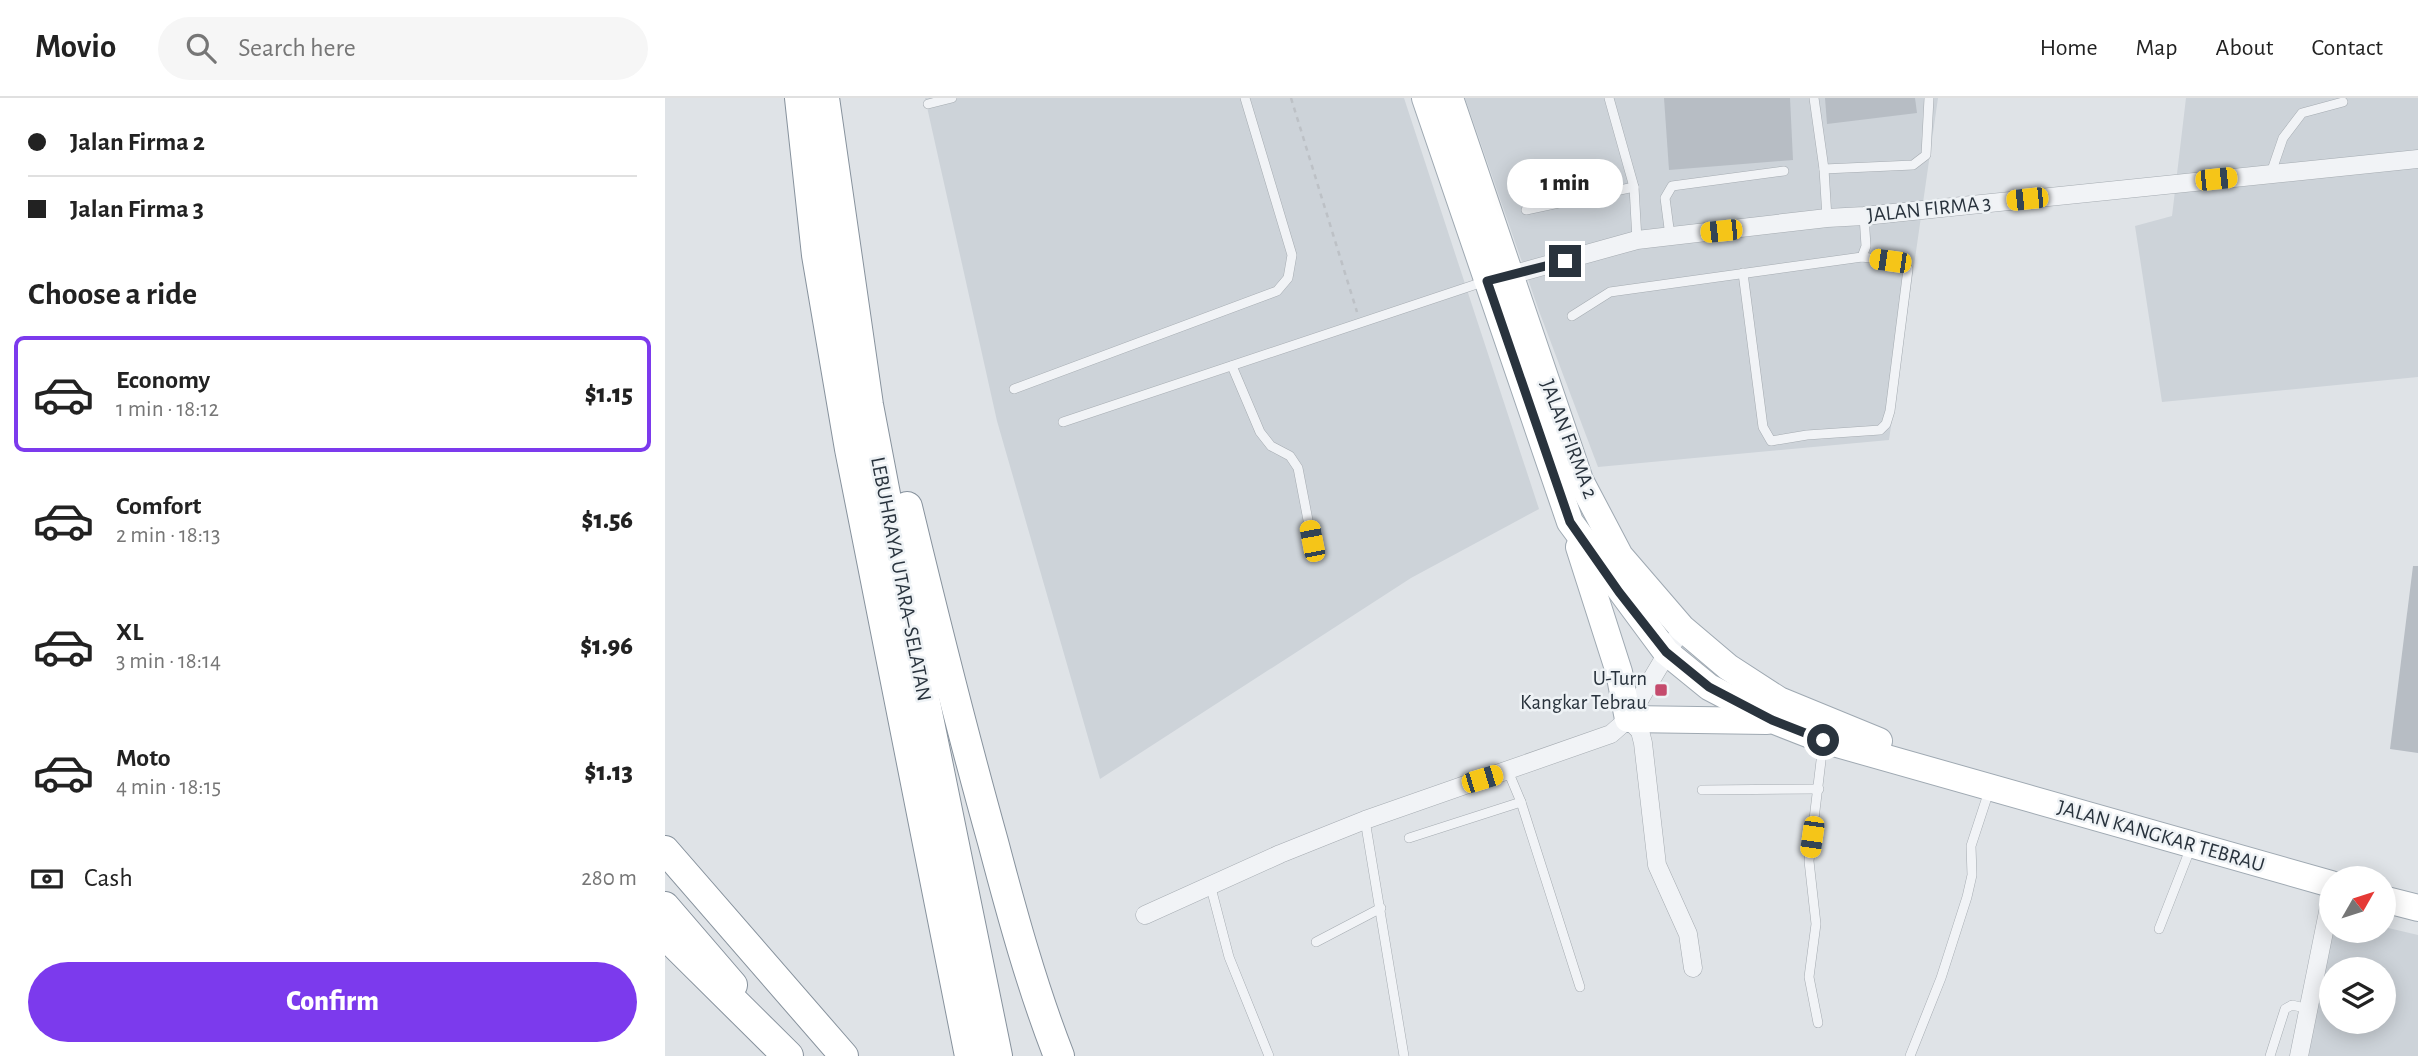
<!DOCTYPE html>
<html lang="en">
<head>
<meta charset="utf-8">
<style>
	body { margin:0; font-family:"Alegreya Sans",sans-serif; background:#f6f6f6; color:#222; height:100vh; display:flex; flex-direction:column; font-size:26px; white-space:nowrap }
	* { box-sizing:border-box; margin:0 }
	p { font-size:23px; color:#767676 }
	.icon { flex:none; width:38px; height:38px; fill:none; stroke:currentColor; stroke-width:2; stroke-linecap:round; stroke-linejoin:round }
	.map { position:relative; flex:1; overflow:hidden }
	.details { display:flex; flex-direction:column; background:#fff; width:665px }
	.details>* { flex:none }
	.top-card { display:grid; align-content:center; height:154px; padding:0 28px; background:#fff }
	.needle { width:46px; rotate:51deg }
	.tools { position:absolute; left:1654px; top:768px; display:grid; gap:14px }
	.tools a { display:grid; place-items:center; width:77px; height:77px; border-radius:50%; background:#fff; box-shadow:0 4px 18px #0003; font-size:35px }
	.end { position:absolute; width:32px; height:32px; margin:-16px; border:9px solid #29333d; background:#fff; box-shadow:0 0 0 4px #fff }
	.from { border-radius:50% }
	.bubble { position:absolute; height:49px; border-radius:24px; background:#fff; box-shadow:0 4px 18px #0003; font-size:23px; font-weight:800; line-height:49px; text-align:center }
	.car { position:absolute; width:21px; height:42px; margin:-21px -10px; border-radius:9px; box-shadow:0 0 5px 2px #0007; background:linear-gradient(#f5c518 24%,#345 0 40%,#f5c518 0 76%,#345 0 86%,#f5c518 0) }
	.top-card b { display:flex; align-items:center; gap:24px; height:66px; font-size:26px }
	.top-card b+b { border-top:2px solid #e0e0e0 }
	.top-card i { width:18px; height:18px; background:#222 }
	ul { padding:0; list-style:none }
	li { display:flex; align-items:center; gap:21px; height:116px; margin:0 14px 10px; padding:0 14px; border:4px solid transparent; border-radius:10px }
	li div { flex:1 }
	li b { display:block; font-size:26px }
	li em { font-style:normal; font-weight:800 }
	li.active { border-color:#7c3aed }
	li>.icon { width:63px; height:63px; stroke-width:1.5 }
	h2 { padding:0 28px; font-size:32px; line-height:84px }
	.pay { display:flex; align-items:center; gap:18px; height:77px; padding:0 28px; font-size:26px }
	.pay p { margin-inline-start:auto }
	.primary-button { display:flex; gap:14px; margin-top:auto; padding:14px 28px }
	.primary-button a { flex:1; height:80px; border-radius:42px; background:#7c3aed; color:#fff; font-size:28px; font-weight:800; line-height:80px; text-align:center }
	header { display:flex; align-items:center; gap:42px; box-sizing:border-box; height:98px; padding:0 35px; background:#fff; border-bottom:2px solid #e0e0e0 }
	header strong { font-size:33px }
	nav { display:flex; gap:38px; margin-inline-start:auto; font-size:24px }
	.search { width:490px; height:63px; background:#f6f6f6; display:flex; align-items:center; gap:18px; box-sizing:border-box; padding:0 24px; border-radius:38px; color:#767676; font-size:26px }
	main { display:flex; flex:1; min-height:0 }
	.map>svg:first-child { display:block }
</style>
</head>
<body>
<header>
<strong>Movio</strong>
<div class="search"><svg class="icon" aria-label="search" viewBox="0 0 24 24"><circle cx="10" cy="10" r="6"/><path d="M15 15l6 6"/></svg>Search here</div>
<nav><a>Home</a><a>Map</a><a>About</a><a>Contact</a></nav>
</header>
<main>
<section class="details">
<div class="top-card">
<b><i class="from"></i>Jalan Firma 2</b>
<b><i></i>Jalan Firma 3</b>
</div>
<h2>Choose a ride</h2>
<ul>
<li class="active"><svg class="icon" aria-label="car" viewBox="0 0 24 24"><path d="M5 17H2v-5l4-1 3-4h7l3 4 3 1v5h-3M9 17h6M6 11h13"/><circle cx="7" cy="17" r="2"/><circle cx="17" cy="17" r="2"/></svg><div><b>Economy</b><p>1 min · 18:12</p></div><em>$1.15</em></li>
<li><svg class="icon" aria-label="car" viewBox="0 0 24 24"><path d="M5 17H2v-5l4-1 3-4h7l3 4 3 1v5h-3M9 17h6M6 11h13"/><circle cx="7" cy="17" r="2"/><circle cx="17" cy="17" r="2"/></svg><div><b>Comfort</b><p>2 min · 18:13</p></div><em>$1.56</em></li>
<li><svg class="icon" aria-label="car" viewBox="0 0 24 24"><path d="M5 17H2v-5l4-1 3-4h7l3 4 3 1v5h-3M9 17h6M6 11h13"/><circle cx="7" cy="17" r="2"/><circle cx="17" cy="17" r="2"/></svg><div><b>XL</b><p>3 min · 18:14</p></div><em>$1.96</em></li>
<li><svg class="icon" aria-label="car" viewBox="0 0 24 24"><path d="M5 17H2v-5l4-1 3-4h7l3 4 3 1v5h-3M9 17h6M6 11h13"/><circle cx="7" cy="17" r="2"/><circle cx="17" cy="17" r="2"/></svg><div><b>Moto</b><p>4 min · 18:15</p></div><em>$1.13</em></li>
</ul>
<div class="pay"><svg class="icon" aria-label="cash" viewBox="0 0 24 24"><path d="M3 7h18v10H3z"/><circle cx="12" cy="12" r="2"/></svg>Cash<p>280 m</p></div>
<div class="primary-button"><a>Confirm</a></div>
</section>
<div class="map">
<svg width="1753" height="958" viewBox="0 0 1753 958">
	<rect width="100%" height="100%" fill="#dfe3e7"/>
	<!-- built -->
	<g fill="#cdd3d9" fill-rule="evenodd">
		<path d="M 260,0 L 739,0 L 874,411 L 746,480 L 435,681 L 332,323 Z"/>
		<path d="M 800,0 L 1273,0 L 1224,342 L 933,369 L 874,213 Z"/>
		<path d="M 1521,0 L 1753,0 L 1753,279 L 1497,304 L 1470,128 L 1507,118 Z"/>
		<path d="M 1719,829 L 1753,837 L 1753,958 L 1641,958 L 1668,833 L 1718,833 ZM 1666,872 L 1718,872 L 1718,924 L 1666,924 Z"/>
	</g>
	<!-- building -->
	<g fill="#b7bdc4">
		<path d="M 999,0 L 1125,0 L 1128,62 L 1004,72 Z"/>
		<path d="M 1160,0 L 1250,0 L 1252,15 L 1162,26 Z"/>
		<path d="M 1748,468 L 1753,468 L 1753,655 L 1725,651 Z"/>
	</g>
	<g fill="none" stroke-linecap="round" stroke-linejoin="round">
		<defs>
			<g id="service">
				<path d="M 944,0 L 969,89 L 972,142"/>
				<path d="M 1149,0 L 1159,71 L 1162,120"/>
				<path d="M 263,6 L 287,0"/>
				<path d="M 1159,71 L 1248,67 L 1261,57 L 1264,0"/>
				<path d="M 1606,75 L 1618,40 L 1637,15 L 1678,4"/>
				<path d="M 861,112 L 969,89"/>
				<path d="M 1005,138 L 1000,100 L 1007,88 L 1119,73"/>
				<path d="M 1078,175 L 1098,329 L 1106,343 L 1142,337 L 1215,332 L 1221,326 L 1225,313 L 1243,171 L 1237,164 L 1197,159"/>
				<path d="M 907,218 L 945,194 L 1197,159 L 1201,148 L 1199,118"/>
				<path d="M 567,268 L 595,334 L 606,348 L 625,358 L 633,370 L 647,443"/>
				<path d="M 349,291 L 612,193 L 623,180 L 627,157 L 580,0"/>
				<path d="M 398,324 L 821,183"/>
				<path d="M 843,673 L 856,704 L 915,889"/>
				<path d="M 1037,692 L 1154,691"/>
				<path d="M 700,722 L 739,958"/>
				<path d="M 744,740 L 856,704"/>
				<path d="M 545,786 L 564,859 L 604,958"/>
				<path d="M 1494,831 L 1526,749"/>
				<path d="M 651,844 L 716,810"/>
				<path d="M 1153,925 L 1144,879 L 1151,826 L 1144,763 L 1158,646"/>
				<path d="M 1245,958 L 1276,880 L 1302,799 L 1307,777 L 1306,748 L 1324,693"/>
				<path d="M 1605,958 L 1620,911 L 1627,907 L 1644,911"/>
			</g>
			<g id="minor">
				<path d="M 835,180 L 972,142 L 1162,120 L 1199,118 L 1753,61"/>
				<path d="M 963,621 L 975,633 L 978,645 L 992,767 L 1023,836 L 1028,870"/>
				<path d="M 480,817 L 615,756 L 700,722 L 946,636 L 963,621 L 1017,530"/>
				<path d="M 1634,958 L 1666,799"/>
			</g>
			<g id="primary">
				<path d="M 760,0 L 905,424 L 1001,554 L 1044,589 L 1107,622 L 1158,642 L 1666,786"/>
				<path d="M 785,0 L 915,382 L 955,458 L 1017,530 L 1063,569 L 1114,602 L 1214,643"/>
				<path d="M 914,449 L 954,574 L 963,621 L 1102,623"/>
				<path d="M 1718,801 L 1753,810"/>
			</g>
			<g id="trunk">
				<path d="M 0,752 L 179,958"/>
				<path d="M 0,808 L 68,887"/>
			</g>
			<g id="motorway">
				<path d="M 135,0 L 152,157 L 185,351 L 305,958"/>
				<path d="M 159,0 L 203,307 L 255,580 L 332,958"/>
				<path d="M 242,409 C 269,521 297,633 328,744 C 347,816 367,889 394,958"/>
				<path d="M 0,836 L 123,958"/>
			</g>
		</defs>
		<!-- service casing -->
		<use href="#service" stroke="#a5abb1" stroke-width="10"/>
		<!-- minor casing -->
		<use href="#minor" stroke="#a5abb1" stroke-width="19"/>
		<!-- primary casing -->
		<use href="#primary" stroke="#9fa9b2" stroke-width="28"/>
		<!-- trunk casing -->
		<use href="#trunk" stroke="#87929d" stroke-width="30"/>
		<!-- motorway casing -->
		<use href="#motorway" stroke="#87929d" stroke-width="32"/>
		<!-- path -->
		<path stroke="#bdc1c6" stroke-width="2.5" stroke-dasharray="5 5" stroke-linecap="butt" d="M 626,0 L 692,214"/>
		<!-- service -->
		<use href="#service" stroke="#f1f3f6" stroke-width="9"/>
		<!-- minor -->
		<use href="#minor" stroke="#f1f3f6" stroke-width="18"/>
		<!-- primary -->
		<use href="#primary" stroke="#fff" stroke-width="26"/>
		<!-- trunk -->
		<use href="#trunk" stroke="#fff" stroke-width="28"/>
		<!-- motorway -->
		<use href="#motorway" stroke="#fff" stroke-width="30"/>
	</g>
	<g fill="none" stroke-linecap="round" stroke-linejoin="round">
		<!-- route -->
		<path stroke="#29333d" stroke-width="9" d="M 900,163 L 822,183 L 905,424 L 954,494 L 1001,554 L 1044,589 L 1107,622 L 1158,642"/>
	</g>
	<!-- markers -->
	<rect fill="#c54b6d" stroke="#eef2f5" stroke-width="2.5" x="989" y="585" width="14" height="14" rx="3.5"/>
	<g text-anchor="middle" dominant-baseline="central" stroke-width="5" stroke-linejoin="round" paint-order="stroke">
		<!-- street labels -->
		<g font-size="21" fill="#29333d" stroke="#eef2f5">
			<text transform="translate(1264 111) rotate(-6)">JALAN FIRMA 3</text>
			<text transform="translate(904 341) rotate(69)">JALAN FIRMA 2</text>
			<text transform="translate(236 481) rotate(79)">LEBUHRAYA UTARA–SELATAN</text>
			<text transform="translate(1496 738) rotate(16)">JALAN KANGKAR TEBRAU</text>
		</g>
		<!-- poi labels -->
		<g font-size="21" fill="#29333d" stroke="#eef2f5" text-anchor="end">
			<text x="982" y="580">U-Turn<tspan x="982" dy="24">Kangkar Tebrau</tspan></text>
		</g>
	</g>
</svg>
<div class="tools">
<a><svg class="needle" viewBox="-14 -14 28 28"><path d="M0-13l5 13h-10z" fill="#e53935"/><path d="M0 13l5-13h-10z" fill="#767676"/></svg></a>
<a><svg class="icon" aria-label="layers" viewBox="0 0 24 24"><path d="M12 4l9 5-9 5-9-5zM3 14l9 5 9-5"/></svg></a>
</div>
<i class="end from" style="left:1158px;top:642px"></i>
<i class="end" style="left:900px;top:163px"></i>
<div class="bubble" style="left:842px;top:61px;width:116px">1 min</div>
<i class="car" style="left:1551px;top:81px;rotate:84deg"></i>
<i class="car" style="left:1362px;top:101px;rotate:264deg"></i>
<i class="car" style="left:1056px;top:133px;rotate:264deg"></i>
<i class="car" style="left:1225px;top:163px;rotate:278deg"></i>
<i class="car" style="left:647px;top:443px;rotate:349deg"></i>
<i class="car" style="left:817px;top:681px;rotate:73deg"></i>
<i class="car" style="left:1147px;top:739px;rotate:188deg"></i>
</div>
</main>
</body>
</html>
